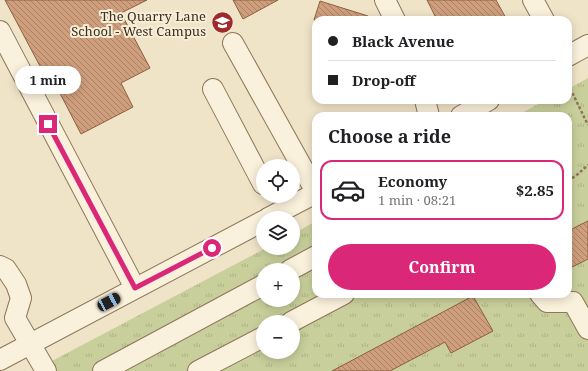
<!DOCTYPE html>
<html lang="en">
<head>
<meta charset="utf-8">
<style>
	body { margin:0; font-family:"Noto Serif",serif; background:#f2f2f2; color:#202124; height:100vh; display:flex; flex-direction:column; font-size:15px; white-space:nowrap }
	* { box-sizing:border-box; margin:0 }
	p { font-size:13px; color:#757577 }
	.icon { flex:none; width:22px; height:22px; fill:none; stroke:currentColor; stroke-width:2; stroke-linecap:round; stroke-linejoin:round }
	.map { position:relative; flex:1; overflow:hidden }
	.drawer { position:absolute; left:312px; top:112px; width:260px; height:186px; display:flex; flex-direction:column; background:#fff; border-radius:12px; box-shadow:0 2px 10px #0003 }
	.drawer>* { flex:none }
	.hud { position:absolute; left:312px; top:16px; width:260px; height:88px; border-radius:12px; box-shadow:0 2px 10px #0003; display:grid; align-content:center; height:88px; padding:0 16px; background:#fff }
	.controls { position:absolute; left:256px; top:159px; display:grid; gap:8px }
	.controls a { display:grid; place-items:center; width:44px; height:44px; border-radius:50%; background:#fff; box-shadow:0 2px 10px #0003; font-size:20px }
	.end { position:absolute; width:18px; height:18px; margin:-9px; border:5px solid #db2777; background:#fff; box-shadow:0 0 0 2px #fff }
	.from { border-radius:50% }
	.bubble { position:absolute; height:28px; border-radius:14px; background:#fff; box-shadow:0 2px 10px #0003; font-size:13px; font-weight:700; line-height:28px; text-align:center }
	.car { position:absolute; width:12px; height:24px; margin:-12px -6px; border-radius:5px; box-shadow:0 0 3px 1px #0007; background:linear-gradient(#222 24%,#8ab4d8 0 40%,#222 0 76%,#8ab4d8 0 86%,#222 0) }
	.hud b { display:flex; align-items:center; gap:14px; height:38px; font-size:15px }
	.hud b+b { border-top:1px solid #e0e0e0 }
	.hud i { width:10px; height:10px; background:#202124 }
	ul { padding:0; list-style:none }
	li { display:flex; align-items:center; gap:12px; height:60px; margin:0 8px 6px; padding:0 8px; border:2px solid #e0e0e0; border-radius:12px }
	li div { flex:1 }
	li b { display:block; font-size:15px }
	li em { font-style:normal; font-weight:700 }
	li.active { border-color:#db2777 }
	li>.icon { width:36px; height:36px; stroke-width:1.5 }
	h2 { padding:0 16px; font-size:18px; line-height:48px }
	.primary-button { display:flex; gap:8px; margin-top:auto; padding:8px 16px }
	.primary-button a { flex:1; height:46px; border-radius:24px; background:#db2777; color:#fff; font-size:16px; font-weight:700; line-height:46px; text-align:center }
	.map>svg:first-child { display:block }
</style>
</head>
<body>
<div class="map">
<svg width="588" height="371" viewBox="0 0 588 371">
	<defs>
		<pattern id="grass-tufts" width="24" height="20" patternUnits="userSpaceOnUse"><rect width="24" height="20" fill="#c9cf9b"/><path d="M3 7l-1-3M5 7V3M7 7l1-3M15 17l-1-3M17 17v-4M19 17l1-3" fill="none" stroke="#aeb285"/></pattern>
		<pattern id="building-back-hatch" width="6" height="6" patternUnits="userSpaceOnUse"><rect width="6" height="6" fill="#cf9f7d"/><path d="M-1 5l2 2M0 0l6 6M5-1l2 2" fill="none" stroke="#a98266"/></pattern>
	</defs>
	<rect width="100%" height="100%" fill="#f0e4c8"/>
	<!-- grass -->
	<path fill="url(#grass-tufts)" fill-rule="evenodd" d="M 588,78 L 588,371 L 33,371 L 266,248 L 293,248 L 293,234 L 316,221 L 316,294 L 568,294 L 568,116 L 516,116 L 546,100 L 568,100 L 568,89 ZM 263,270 L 293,270 L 293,300 L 263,300 ZM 263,322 L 293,322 L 293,352 L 263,352 Z"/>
	<!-- building -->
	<g fill="url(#building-back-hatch)" stroke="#8d5f41">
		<path d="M 5,0 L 147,0 L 121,13 L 150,68 L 121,83 L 133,107 L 81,134 L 46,66 L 41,68 Z"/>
		<path d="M 233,0 L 278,0 L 243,19 Z"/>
		<path d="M 427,0 L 496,0 L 507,20 L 437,20 Z"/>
		<path d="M 320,1 L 368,16 L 367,20 L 314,20 Z"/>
		<path d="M 588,221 L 588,259 L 568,269 L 568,231 Z"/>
		<path d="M 473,296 L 493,331 L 451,353 L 445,342 L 390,371 L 332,371 Z"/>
	</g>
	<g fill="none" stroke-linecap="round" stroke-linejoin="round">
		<defs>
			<g id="minor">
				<path d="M 385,0 L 395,20"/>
				<path d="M 533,0 L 544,20"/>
				<path d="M 0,31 L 135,288"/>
				<path d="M 233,43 L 316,192"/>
				<path d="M 568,56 L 588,45"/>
				<path d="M 213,89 L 263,184"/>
				<path d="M 425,100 L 429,116"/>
				<path d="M 461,116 L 489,100"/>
				<path d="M 268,218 L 316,193"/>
				<path d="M 0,266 L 6,269 L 16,284 L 21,298 L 15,318 L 46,371"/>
				<path d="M 290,270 L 316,256"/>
				<path d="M 540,294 L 547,302 L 573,302 L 588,329"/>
				<path d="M 291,322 L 344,294"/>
				<path d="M 0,360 L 263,221"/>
				<path d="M 103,371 L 263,285"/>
				<path d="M 198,371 L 263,337"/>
			</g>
		</defs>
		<!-- minor casing -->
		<use href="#minor" stroke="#8d765c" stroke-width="22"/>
		<!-- path -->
		<g stroke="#8d765c" stroke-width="2.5" stroke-dasharray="3 2" stroke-linecap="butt">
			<path d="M 568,84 L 588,125"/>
			<path d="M 568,181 L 578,174 L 588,165"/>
		</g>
		<!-- minor -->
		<use href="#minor" stroke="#faf1dc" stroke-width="20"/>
	</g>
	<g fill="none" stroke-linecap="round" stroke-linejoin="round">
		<!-- route -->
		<path stroke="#db2777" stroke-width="5" d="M 48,124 L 135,288 L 212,248"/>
	</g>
	<!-- icons -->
	<defs>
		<symbol id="school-disc" viewBox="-11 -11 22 22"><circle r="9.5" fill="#9e2a2b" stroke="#f7eed8"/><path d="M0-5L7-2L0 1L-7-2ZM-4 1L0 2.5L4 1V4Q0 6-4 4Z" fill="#fff"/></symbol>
	</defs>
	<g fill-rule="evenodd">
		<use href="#school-disc" x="210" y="10" width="25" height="25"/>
	</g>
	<g text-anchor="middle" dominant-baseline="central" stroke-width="4" stroke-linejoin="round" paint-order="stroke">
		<!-- poi labels -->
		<g font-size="13" fill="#3d2e20" stroke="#f7eed8" text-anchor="end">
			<text x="206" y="16">The Quarry Lane<tspan x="206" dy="15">School - West Campus</tspan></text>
		</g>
	</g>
</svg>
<div class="controls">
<a><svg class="icon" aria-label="locate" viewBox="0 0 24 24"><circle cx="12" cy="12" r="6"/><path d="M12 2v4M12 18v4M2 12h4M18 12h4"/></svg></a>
<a><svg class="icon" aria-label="layers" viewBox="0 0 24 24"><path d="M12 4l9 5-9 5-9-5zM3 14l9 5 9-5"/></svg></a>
<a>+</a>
<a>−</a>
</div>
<i class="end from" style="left:212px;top:248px"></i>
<i class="end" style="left:48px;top:124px"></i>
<div class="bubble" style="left:15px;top:66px;width:66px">1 min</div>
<i class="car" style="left:109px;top:302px;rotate:62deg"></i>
<div class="hud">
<b><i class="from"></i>Black Avenue</b>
<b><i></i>Drop-off</b>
</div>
<section class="drawer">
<h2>Choose a ride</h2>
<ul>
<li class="active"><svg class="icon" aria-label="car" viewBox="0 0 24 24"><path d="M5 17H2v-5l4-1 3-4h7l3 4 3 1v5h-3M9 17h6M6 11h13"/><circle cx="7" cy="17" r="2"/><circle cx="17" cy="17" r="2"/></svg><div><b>Economy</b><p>1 min · 08:21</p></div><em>$2.85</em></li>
</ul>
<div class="primary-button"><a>Confirm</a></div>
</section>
</div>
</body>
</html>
